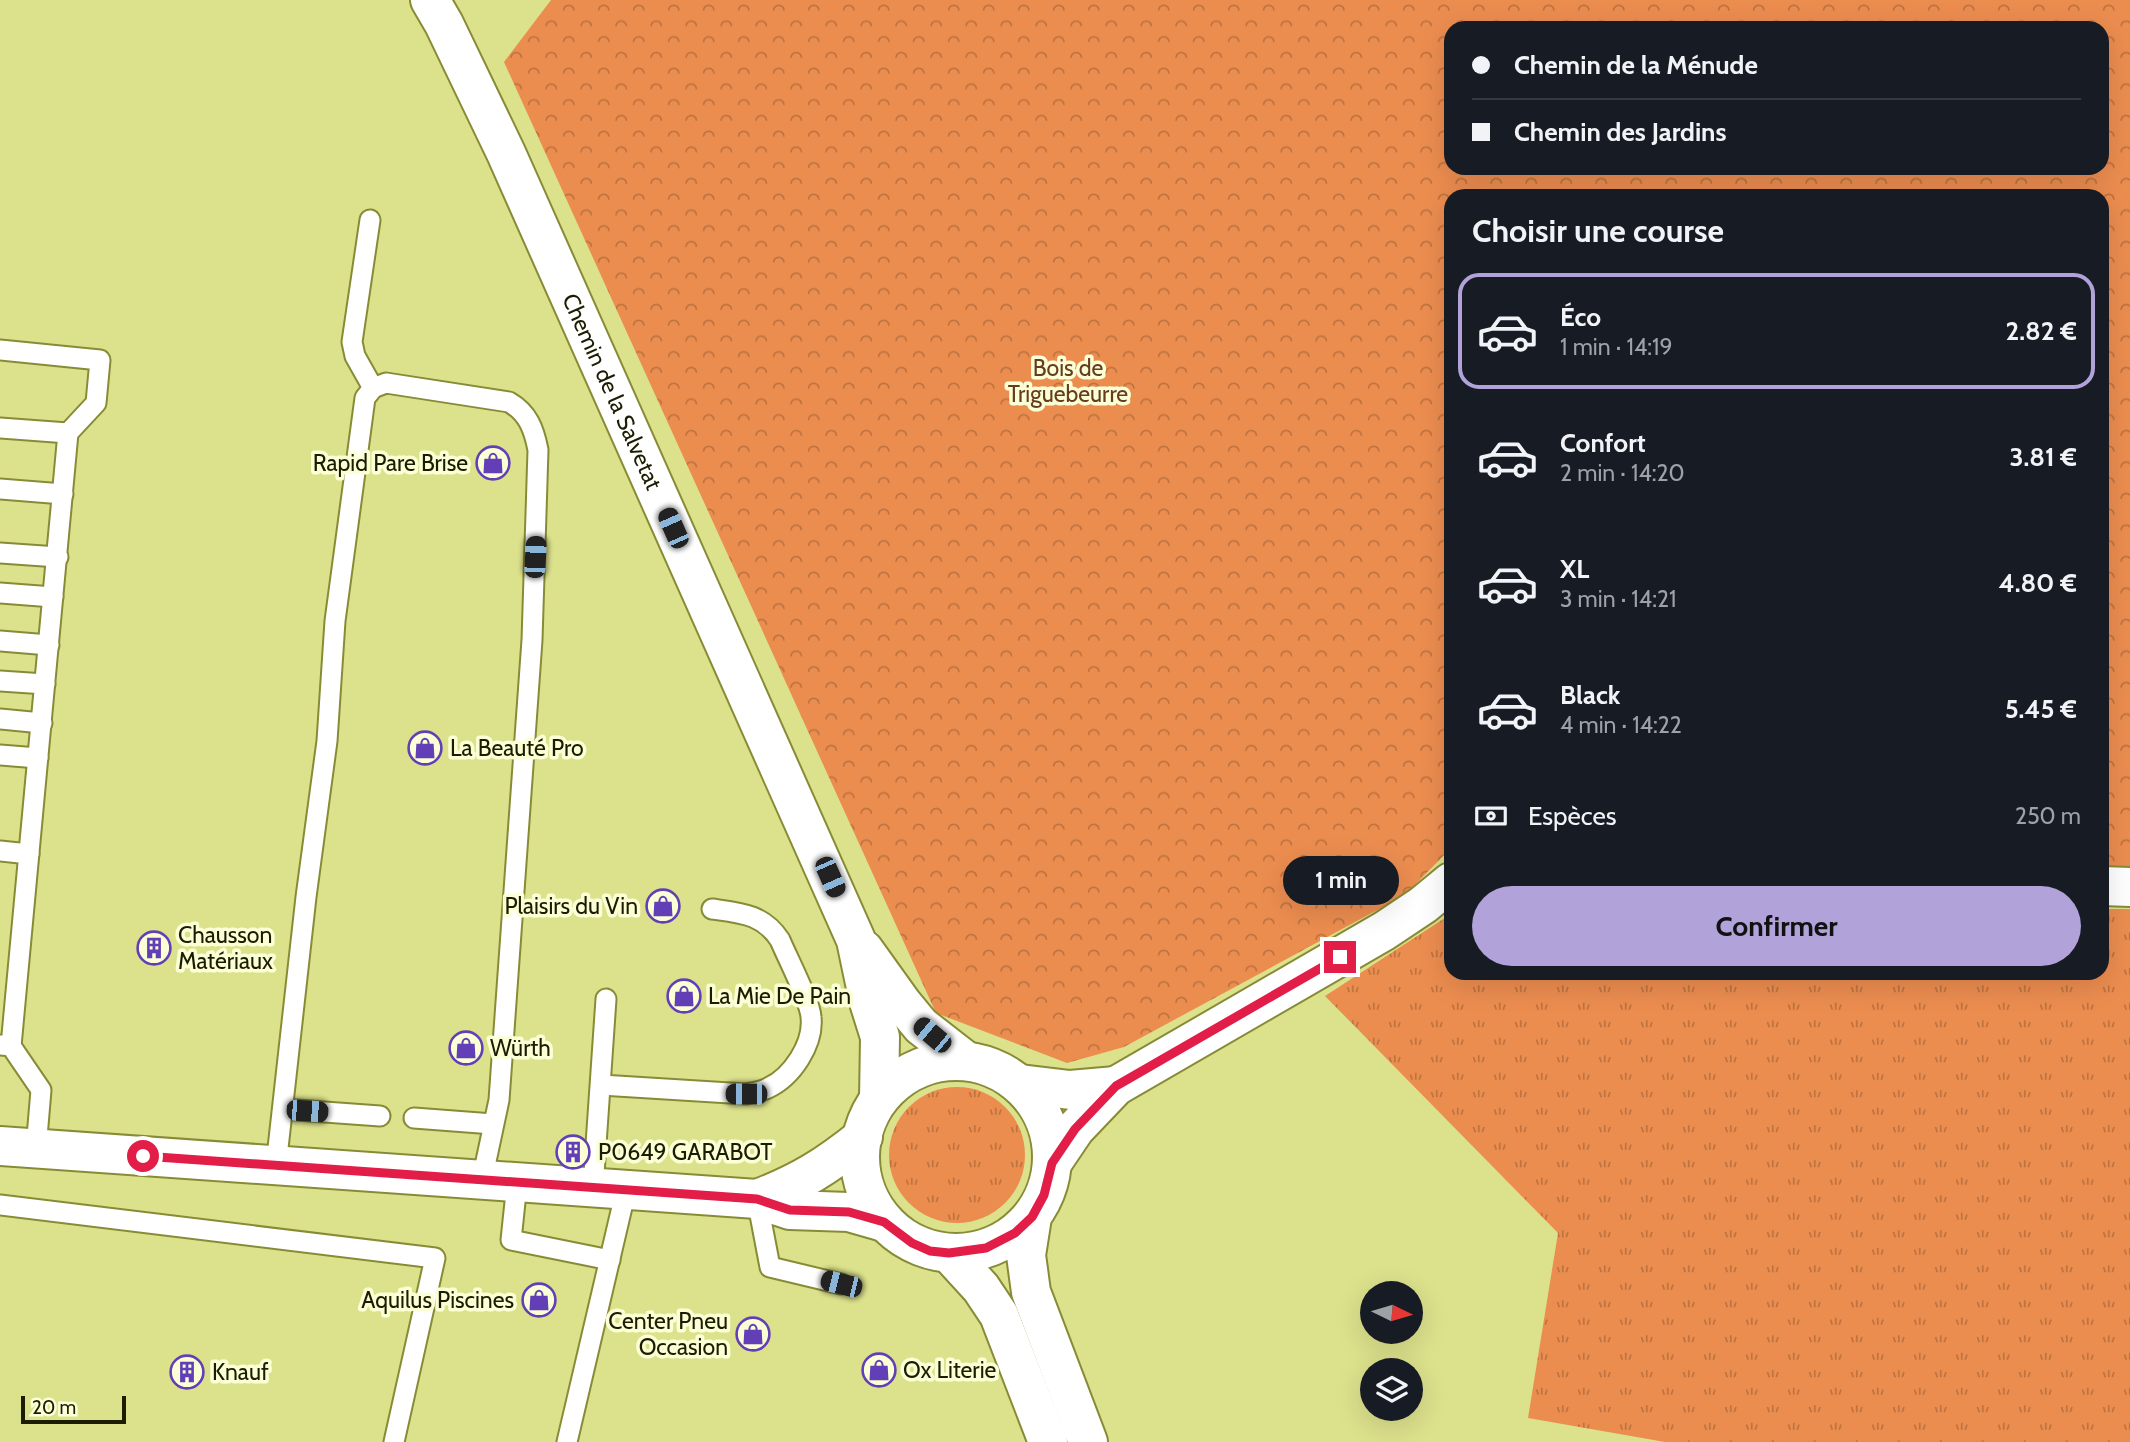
<!DOCTYPE html>
<html lang="fr">
<head>
<meta charset="utf-8">
<style>
	body { margin:0; font-family:Cabin,sans-serif; background:#20242c; color:#f1f3f6; height:100vh; display:flex; flex-direction:column; font-size:26px; white-space:nowrap }
	* { box-sizing:border-box; margin:0 }
	p { font-size:23px; color:#9ea1a6 }
	.icon { flex:none; width:38px; height:38px; fill:none; stroke:currentColor; stroke-width:2; stroke-linecap:round; stroke-linejoin:round }
	.map { position:relative; flex:1; overflow:hidden }
	.details { position:absolute; left:1444px; top:189px; width:665px; height:791px; display:flex; flex-direction:column; background:#171b24; border-radius:21px; box-shadow:0 7px 28px #0002 }
	.details>* { flex:none }
	.guide { position:absolute; left:1444px; top:21px; width:665px; height:154px; border-radius:21px; box-shadow:0 7px 28px #0002; display:grid; align-content:center; height:154px; padding:0 28px; background:#171b24 }
	.needle { width:46px; rotate:95deg }
	.tools { position:absolute; left:1360px; top:1281px; display:grid; gap:14px }
	.tools a { display:grid; place-items:center; width:63px; height:63px; border-radius:50%; background:#171b24; box-shadow:0 7px 28px #0002; font-size:35px }
	.scale { position:absolute; left:21px; bottom:18px; width:105px; box-sizing:border-box; padding-left:7px; border:4px solid #1c1d00; border-top:0; font-size:19px; line-height:24px; white-space:nowrap; color:#1c1d00; -webkit-text-stroke:5px #fbffd5; paint-order:stroke }
	.end { position:absolute; width:32px; height:32px; margin:-16px; border:9px solid #e11d48; background:#fff; box-shadow:0 0 0 4px #fff }
	.from { border-radius:50% }
	.bubble { position:absolute; height:49px; border-radius:24px; background:#171b24; box-shadow:0 7px 28px #0002; font-size:23px; font-weight:800; line-height:49px; text-align:center }
	.car { position:absolute; width:21px; height:42px; margin:-21px -10px; border-radius:9px; box-shadow:0 0 5px 2px #0007; background:linear-gradient(#222 24%,#8ab4d8 0 40%,#222 0 76%,#8ab4d8 0 86%,#222 0) }
	.guide b { display:flex; align-items:center; gap:24px; height:66px; font-size:26px }
	.guide b+b { border-top:2px solid #363941 }
	.guide i { width:18px; height:18px; background:#f1f3f6 }
	ul { padding:0; list-style:none }
	li { display:flex; align-items:center; gap:21px; height:116px; margin:0 14px 10px; padding:0 14px; border:4px solid transparent; border-radius:21px }
	li div { flex:1 }
	li b { display:block; font-size:26px }
	li em { font-style:normal; font-weight:800 }
	li.selected { border-color:#b1a2da }
	li>.icon { width:63px; height:63px; stroke-width:1.5 }
	h2 { padding:0 28px; font-size:32px; line-height:84px }
	.pay { display:flex; align-items:center; gap:18px; height:77px; padding:0 28px; font-size:26px }
	.pay p { margin-inline-start:auto }
	.primary-button { display:flex; gap:14px; margin-top:auto; padding:14px 28px }
	.primary-button a { flex:1; height:80px; border-radius:42px; background:#b1a2da; color:#111; font-size:28px; font-weight:800; line-height:80px; text-align:center }
	.map>svg:first-child { display:block }
</style>
</head>
<body>
<div class="map">
<svg width="2130" height="1442" viewBox="0 0 2130 1442">
	<defs>
		<pattern id="grass-tufts" width="24" height="20" patternUnits="userSpaceOnUse" patternTransform="scale(1.75)"><rect width="24" height="20" fill="#ec8d50"/><path d="M3 7l-1-3M5 7V3M7 7l1-3M15 17l-1-3M17 17v-4M19 17l1-3" fill="none" stroke="#be7340"/></pattern>
		<pattern id="forest-crowns" width="20" height="18" patternUnits="userSpaceOnUse" patternTransform="scale(1.75)"><rect width="20" height="18" fill="#ec8d50"/><path d="M2 6a3 3 0 1 1 6 0M12 15a3 3 0 1 1 6 0" fill="none" stroke="#be7340"/></pattern>
	</defs>
	<rect width="100%" height="100%" fill="#dce18c"/>
	<!-- grass -->
	<g fill="url(#grass-tufts)">
		<path d="M 2102,909 L 2130,909 L 2130,1442 L 1665,1442 L 1528,1418 L 1558,1233 L 1325,996 L 1451,914 L 1451,973 L 2102,973 Z"/>
		<circle cx="957" cy="1155" r="68"/>
	</g>
	<!-- forest -->
	<path fill="url(#forest-crowns)" fill-rule="evenodd" d="M 551,0 L 2130,0 L 2130,881 L 2102,870 L 2102,196 L 1451,196 L 1451,848 L 1405,895 L 1124,1047 L 1067,1063 L 936,1013 L 504,62 ZM 1451,28 L 2102,28 L 2102,168 L 1451,168 Z"/>
	<g fill="none" stroke-linecap="round" stroke-linejoin="round">
		<defs>
			<g id="lane">
				<path d="M 370,220 L 352,342 L 355,356 L 373,388"/>
				<path d="M 0,350 L 100,360 L 96,403 L 68,433 L 11,1046"/>
				<path d="M 0,428 L 68,433"/>
				<path d="M 0,489 L 63,494"/>
				<path d="M 0,553 L 58,557"/>
				<path d="M 0,593 L 53,597"/>
				<path d="M 0,641 L 49,645"/>
				<path d="M 0,681 L 45,684"/>
				<path d="M 0,719 L 42,723"/>
				<path d="M 0,755 L 38,758"/>
				<path d="M 0,851 L 29,854"/>
				<path d="M 0,1045 L 11,1046 L 41,1090 L 36,1149"/>
				<path d="M 601,1085 L 746,1094 C 754,1092 761,1092 768,1088 C 792,1077 814,1044 811,1017 C 810,1001 787,957 780,940 C 763,914 741,913 712,909"/>
				<path d="M 283,1109 L 380,1116"/>
				<path d="M 414,1118 L 493,1124"/>
				<path d="M 276,1166 L 306,897 L 327,741 L 335,621 L 365,398 L 373,388 L 386,383 L 509,402 C 528,413 534,429 538,450 L 532,640 L 499,1100 L 482,1180"/>
				<path d="M 517,1183 L 511,1240 L 610,1260"/>
				<path d="M 593,1188 L 606,999"/>
				<path d="M 757,1199 L 770,1267 L 841,1284"/>
				<path d="M 0,1205 L 435,1258 L 394,1442"/>
				<path d="M 567,1442 L 626,1190"/>
			</g>
			<g id="street">
				<path d="M 2102,886 L 2130,887"/>
				<path d="M 1020,1084 L 1070,1090 L 1116,1086"/>
				<path d="M 0,1146 L 757,1199 L 790,1210 L 849,1212 L 884,1222"/>
				<path d="M 1052,1163 L 1075,1129 L 1116,1086 L 1384,931 L 1423,905 L 1451,882"/>
				<path d="M 757,1199 C 800,1183 827,1166 863,1137"/>
			</g>
			<g id="secondary">
				<path id="s1" d="M 430,0 L 444,24 L 506,153 L 856,940 L 869,1002 L 880,1037 L 879,1099"/>
				<path d="M 864,950 L 902,1003 L 921,1026 L 966,1061"/>
				<circle cx="956" cy="1157" r="96"/>
				<path d="M 1032,1217 L 1026,1255 L 1031,1292 L 1088,1442"/>
				<path d="M 949,1253 L 981,1288 L 999,1315 L 1048,1442"/>
			</g>
		</defs>
		<!-- lane casing -->
		<use href="#lane" stroke="#888b36" stroke-width="23"/>
		<!-- street casing -->
		<use href="#street" stroke="#888b36" stroke-width="42"/>
		<!-- secondary casing -->
		<use href="#secondary" stroke="#888b36" stroke-width="42"/>
		<!-- lane -->
		<use href="#lane" stroke="#fff" stroke-width="19"/>
		<!-- street -->
		<use href="#street" stroke="#fff" stroke-width="38"/>
		<!-- secondary -->
		<use href="#secondary" stroke="#fff" stroke-width="38"/>
	</g>
	<g fill="none" stroke-linecap="round" stroke-linejoin="round">
		<!-- route -->
		<path stroke="#e11d48" stroke-width="9" d="M 143,1156 L 757,1199 L 790,1210 L 849,1212 L 884,1222 L 912,1243 L 930,1251 L 949,1253 L 986,1248 L 1015,1233 L 1032,1217 L 1044,1195 L 1052,1163 L 1075,1129 L 1116,1086 L 1340,957"/>
	</g>
	<!-- icons -->
	<defs>
		<symbol id="shop-ring" viewBox="-11 -11 22 22"><circle r="9.5" fill="#fbffd5" stroke="#623fb7" stroke-width="1.5"/><path d="M-5-2.5h2.3a2.7 3.5 0 0 1 5.4 0H5L5.5 6h-11ZM-1.5-2.5h3a1.5 2.3 0 0 0-3 0Z" fill="#623fb7"/></symbol>
		<symbol id="building-ring" viewBox="-11 -11 22 22"><circle r="9.5" fill="#fbffd5" stroke="#623fb7" stroke-width="1.5"/><path d="M-4-6H4V6H1V3H-1V6H-4ZM-2.5-4.3h1.7v1.8h-1.7ZM.8-4.3h1.7v1.8H.8ZM-2.5-1h1.7V.8h-1.7ZM.8-1h1.7V.8H.8Z" fill="#623fb7"/></symbol>
	</defs>
	<g fill-rule="evenodd">
		<use href="#shop-ring" x="474" y="444" width="38" height="38"/>
		<use href="#shop-ring" x="406" y="729" width="38" height="38"/>
		<use href="#shop-ring" x="644" y="887" width="38" height="38"/>
		<use href="#building-ring" x="135" y="929" width="38" height="38"/>
		<use href="#shop-ring" x="665" y="977" width="38" height="38"/>
		<use href="#shop-ring" x="447" y="1029" width="38" height="38"/>
		<use href="#building-ring" x="554" y="1133" width="38" height="38"/>
		<use href="#shop-ring" x="520" y="1281" width="38" height="38"/>
		<use href="#shop-ring" x="734" y="1315" width="38" height="38"/>
		<use href="#shop-ring" x="860" y="1351" width="38" height="38"/>
		<use href="#building-ring" x="168" y="1353" width="38" height="38"/>
	</g>
	<g text-anchor="middle" dominant-baseline="central" stroke-width="7" stroke-linejoin="round" paint-order="stroke">
		<!-- park labels -->
		<g font-size="23" fill="#673b1f" stroke="#fbffd5">
			<text x="1068" y="368">Bois de<tspan x="1068" dy="26">Triguebeurre</tspan></text>
		</g>
		<!-- street labels -->
		<g font-size="23" fill="#1c1d00" stroke="#fbffd5">
			<text stroke="none"><textPath href="#s1" startOffset="432">Chemin de la Salvetat</textPath></text>
		</g>
		<!-- poi labels -->
		<g font-size="23" fill="#1c1d00" stroke="#fbffd5" text-anchor="start">
			<text x="468" y="463" text-anchor="end">Rapid Pare Brise</text>
			<text x="450" y="748">La Beauté Pro</text>
			<text x="638" y="906" text-anchor="end">Plaisirs du Vin</text>
			<text x="178" y="935">Chausson<tspan x="178" dy="26">Matériaux</tspan></text>
			<text x="708" y="996">La Mie De Pain</text>
			<text x="490" y="1048">Würth</text>
			<text x="598" y="1152">P0649 GARABOT</text>
			<text x="514" y="1300" text-anchor="end">Aquilus Piscines</text>
			<text x="728" y="1321" text-anchor="end">Center Pneu<tspan x="728" dy="26">Occasion</tspan></text>
			<text x="903" y="1370">Ox Literie</text>
			<text x="212" y="1372">Knauf</text>
		</g>
	</g>
</svg>
<div class="tools">
<a><svg class="needle" viewBox="-14 -14 28 28"><path d="M0-13l5 13h-10z" fill="#e53935"/><path d="M0 13l5-13h-10z" fill="#9ea1a6"/></svg></a>
<a><svg class="icon" aria-label="layers" viewBox="0 0 24 24"><path d="M12 4l9 5-9 5-9-5zM3 14l9 5 9-5"/></svg></a>
</div>
<div class="scale">20 m</div>
<i class="end from" style="left:143px;top:1156px"></i>
<i class="end" style="left:1340px;top:957px"></i>
<div class="bubble" style="left:1283px;top:856px;width:116px">1 min</div>
<i class="car" style="left:673px;top:528px;rotate:336deg"></i>
<i class="car" style="left:535px;top:557px;rotate:3deg"></i>
<i class="car" style="left:830px;top:877px;rotate:156deg"></i>
<i class="car" style="left:932px;top:1035px;rotate:310deg"></i>
<i class="car" style="left:746px;top:1094px;rotate:270deg"></i>
<i class="car" style="left:307px;top:1111px;rotate:94deg"></i>
<i class="car" style="left:841px;top:1284px;rotate:284deg"></i>
<div class="guide">
<b><i class="from"></i>Chemin de la Ménude</b>
<b><i></i>Chemin des Jardins</b>
</div>
<section class="details">
<h2>Choisir une course</h2>
<ul>
<li class="selected"><svg class="icon" aria-label="car" viewBox="0 0 24 24"><path d="M5 17H2v-5l4-1 3-4h7l3 4 3 1v5h-3M9 17h6M6 11h13"/><circle cx="7" cy="17" r="2"/><circle cx="17" cy="17" r="2"/></svg><div><b>Éco</b><p>1 min · 14:19</p></div><em>2.82 €</em></li>
<li><svg class="icon" aria-label="car" viewBox="0 0 24 24"><path d="M5 17H2v-5l4-1 3-4h7l3 4 3 1v5h-3M9 17h6M6 11h13"/><circle cx="7" cy="17" r="2"/><circle cx="17" cy="17" r="2"/></svg><div><b>Confort</b><p>2 min · 14:20</p></div><em>3.81 €</em></li>
<li><svg class="icon" aria-label="car" viewBox="0 0 24 24"><path d="M5 17H2v-5l4-1 3-4h7l3 4 3 1v5h-3M9 17h6M6 11h13"/><circle cx="7" cy="17" r="2"/><circle cx="17" cy="17" r="2"/></svg><div><b>XL</b><p>3 min · 14:21</p></div><em>4.80 €</em></li>
<li><svg class="icon" aria-label="car" viewBox="0 0 24 24"><path d="M5 17H2v-5l4-1 3-4h7l3 4 3 1v5h-3M9 17h6M6 11h13"/><circle cx="7" cy="17" r="2"/><circle cx="17" cy="17" r="2"/></svg><div><b>Black</b><p>4 min · 14:22</p></div><em>5.45 €</em></li>
</ul>
<div class="pay"><svg class="icon" aria-label="cash" viewBox="0 0 24 24"><path d="M3 7h18v10H3z"/><circle cx="12" cy="12" r="2"/></svg>Espèces<p>250 m</p></div>
<div class="primary-button"><a>Confirmer</a></div>
</section>
</div>
</body>
</html>
